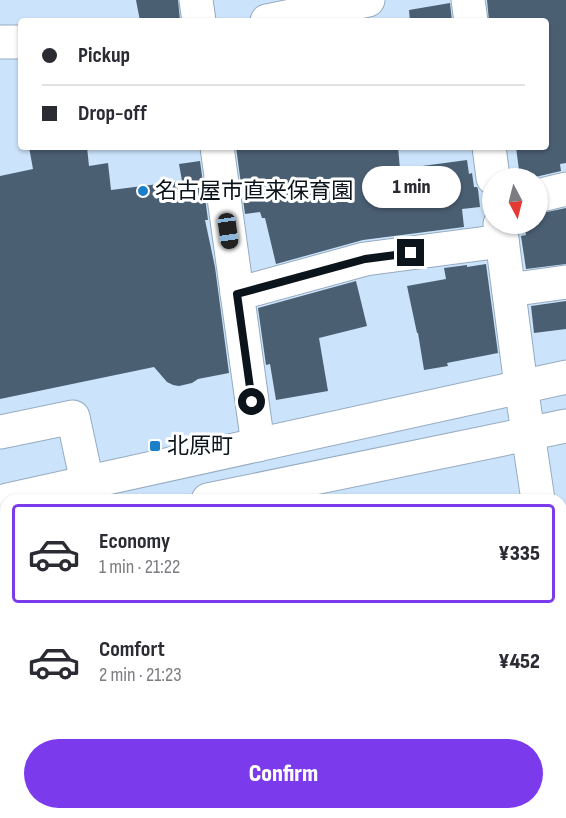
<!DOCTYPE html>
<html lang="en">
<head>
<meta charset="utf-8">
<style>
	body { margin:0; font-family:"Sofia Sans Condensed","Noto Sans JP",sans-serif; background:#f2f2f3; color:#2b2b33; height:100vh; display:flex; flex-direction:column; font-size:22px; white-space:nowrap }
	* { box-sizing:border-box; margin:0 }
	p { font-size:20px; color:#7c7c81 }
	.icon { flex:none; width:33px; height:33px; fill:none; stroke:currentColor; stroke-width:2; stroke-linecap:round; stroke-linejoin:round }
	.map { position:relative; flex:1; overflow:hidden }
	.drawer { position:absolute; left:0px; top:494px; width:567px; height:326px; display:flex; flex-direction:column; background:#fff; border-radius:18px 18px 0 0; box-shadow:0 2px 4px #0004 }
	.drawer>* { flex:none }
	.banner { position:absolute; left:18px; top:18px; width:531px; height:132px; border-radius:6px; box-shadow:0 2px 4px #0004; display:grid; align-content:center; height:132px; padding:0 24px; background:#fff }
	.needle { width:39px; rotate:173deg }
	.controls { position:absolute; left:482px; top:168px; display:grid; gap:12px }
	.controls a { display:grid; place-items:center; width:66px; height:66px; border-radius:50%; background:#fff; box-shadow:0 2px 4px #0004; font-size:30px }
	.end { position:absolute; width:27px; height:27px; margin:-14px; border:8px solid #0b131b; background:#fff; box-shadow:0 0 0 3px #fff }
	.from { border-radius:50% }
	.bubble { position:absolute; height:42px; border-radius:21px; background:#fff; box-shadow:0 2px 4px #0004; font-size:20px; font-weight:800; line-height:42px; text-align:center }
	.car { position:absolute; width:18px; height:36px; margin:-18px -9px; border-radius:8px; box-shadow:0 0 4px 2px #0007; background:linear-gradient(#222 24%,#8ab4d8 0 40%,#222 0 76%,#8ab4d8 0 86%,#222 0) }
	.banner b { display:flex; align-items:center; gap:21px; height:57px; font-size:22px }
	.banner b+b { border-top:2px solid #e1e1e2 }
	.banner i { width:15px; height:15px; background:#2b2b33 }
	ul { padding:10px 0 0; list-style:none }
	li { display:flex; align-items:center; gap:18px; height:99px; margin:0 12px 9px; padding:0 12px; border:3px solid transparent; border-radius:6px }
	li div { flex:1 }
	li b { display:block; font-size:22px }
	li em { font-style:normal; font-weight:800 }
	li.current { border-color:#7c3aed }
	li>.icon { width:54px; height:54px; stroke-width:1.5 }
	.primary-button { display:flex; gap:12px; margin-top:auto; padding:12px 24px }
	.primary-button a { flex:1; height:69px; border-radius:36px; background:#7c3aed; color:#fff; font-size:24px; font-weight:800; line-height:69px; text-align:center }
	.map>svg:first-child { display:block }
</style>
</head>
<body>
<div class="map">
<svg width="566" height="818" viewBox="0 0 566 818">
	<rect width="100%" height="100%" fill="#cce4fb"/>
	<!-- building -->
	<g fill="#4b5f73">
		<path d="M 136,0 L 178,0 L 180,20 L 173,21 L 140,21 Z"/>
		<path d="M 487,0 L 566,0 L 566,163 L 560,164 L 561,171 L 531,178 L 520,178 L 516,147 L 546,147 L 546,21 L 489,21 Z"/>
		<path d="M 450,3 L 452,21 L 410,21 L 409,10 Z"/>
		<path d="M 29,147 L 57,147 L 57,150 L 87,147 L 89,166 L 108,163 L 111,190 L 182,181 L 179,164 L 200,161 L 208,220 L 205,220 L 215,267 L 229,373 L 198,379 L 192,383 L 179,386 L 173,385 L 167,382 L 154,367 L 0,399 L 0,176 L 33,169 Z"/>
		<path d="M 236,147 L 398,147 L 400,169 L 467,160 L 469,174 L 472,173 L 474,187 L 477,187 L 478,189 L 480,207 L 462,209 L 464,227 L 363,240 L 276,264 L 265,218 L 262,218 L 260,212 L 245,214 Z"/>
		<path d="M 566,208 L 566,264 L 526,269 L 521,236 L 526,235 L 524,224 L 537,224 L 537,214 Z"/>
		<path d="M 486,264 L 498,353 L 447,363 L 448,366 L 424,370 L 418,333 L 417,333 L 407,286 L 446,279 L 444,268 L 467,265 L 467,267 Z"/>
		<path d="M 356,281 L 367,326 L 319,338 L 328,391 L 276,400 L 270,364 L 266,365 L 258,308 Z"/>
		<path d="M 566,301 L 566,329 L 534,333 L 531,306 Z"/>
	</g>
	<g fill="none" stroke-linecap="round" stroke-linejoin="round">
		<defs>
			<g id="minor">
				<path d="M 196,0 L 199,21"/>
				<path d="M 468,0 L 471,21"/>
				<path d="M 267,21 L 368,0"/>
				<path d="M 0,42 L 21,42"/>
				<path d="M 217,147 L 258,445"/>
				<path d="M 489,147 L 493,178"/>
				<path d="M 537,196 L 566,189"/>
				<path d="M 500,224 L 521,386 L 538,500"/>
				<path d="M 509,290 L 566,282"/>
				<path d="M 237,294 L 365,259 L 502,241"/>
				<path d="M 0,432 L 73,417 L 87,482"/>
				<path d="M 7,500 L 566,377"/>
				<path d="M 208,500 L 566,426"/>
				<path d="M 0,543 L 6,541"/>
				<path d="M 561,655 L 566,688"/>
				<path d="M 0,723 L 6,722"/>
				<path d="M 268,818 L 269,813"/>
			</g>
		</defs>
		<!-- minor casing -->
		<use href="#minor" stroke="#95abc1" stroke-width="35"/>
		<!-- minor -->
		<use href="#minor" stroke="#fff" stroke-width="33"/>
	</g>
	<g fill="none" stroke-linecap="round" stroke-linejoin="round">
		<!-- route -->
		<path stroke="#0b131b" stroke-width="8" d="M 252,402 L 237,294 L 365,259 L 411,253"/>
	</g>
	<!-- markers -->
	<g fill="#1b7ec9" stroke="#fff" stroke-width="2">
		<circle cx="143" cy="191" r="6"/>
		<rect x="149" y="440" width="12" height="12" rx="3"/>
	</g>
	<g text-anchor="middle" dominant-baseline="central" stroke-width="6" stroke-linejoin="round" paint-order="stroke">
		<!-- poi labels -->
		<g font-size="22" fill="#0b131b" stroke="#fff" text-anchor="start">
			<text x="155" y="191">名古屋市直来保育園</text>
			<text x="167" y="446">北原町</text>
		</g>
	</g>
</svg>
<div class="controls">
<a><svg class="needle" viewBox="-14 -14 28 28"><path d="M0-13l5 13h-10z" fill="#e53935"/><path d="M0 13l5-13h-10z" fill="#7c7c81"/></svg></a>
</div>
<i class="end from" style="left:252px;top:402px"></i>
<i class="end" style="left:411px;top:253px"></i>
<div class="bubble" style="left:362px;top:166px;width:99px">1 min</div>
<i class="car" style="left:228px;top:231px;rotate:172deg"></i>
<div class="banner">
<b><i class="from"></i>Pickup</b>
<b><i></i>Drop-off</b>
</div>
<section class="drawer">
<ul>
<li class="current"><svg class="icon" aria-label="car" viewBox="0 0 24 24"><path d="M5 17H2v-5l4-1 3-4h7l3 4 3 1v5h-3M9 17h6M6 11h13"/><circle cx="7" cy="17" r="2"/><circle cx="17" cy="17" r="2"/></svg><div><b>Economy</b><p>1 min · 21:22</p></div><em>¥335</em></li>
<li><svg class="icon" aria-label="car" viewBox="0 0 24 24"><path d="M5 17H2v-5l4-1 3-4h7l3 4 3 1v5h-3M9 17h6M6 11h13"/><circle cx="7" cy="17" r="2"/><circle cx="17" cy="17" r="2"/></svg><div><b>Comfort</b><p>2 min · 21:23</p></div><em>¥452</em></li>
</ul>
<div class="primary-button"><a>Confirm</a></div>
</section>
</div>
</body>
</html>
